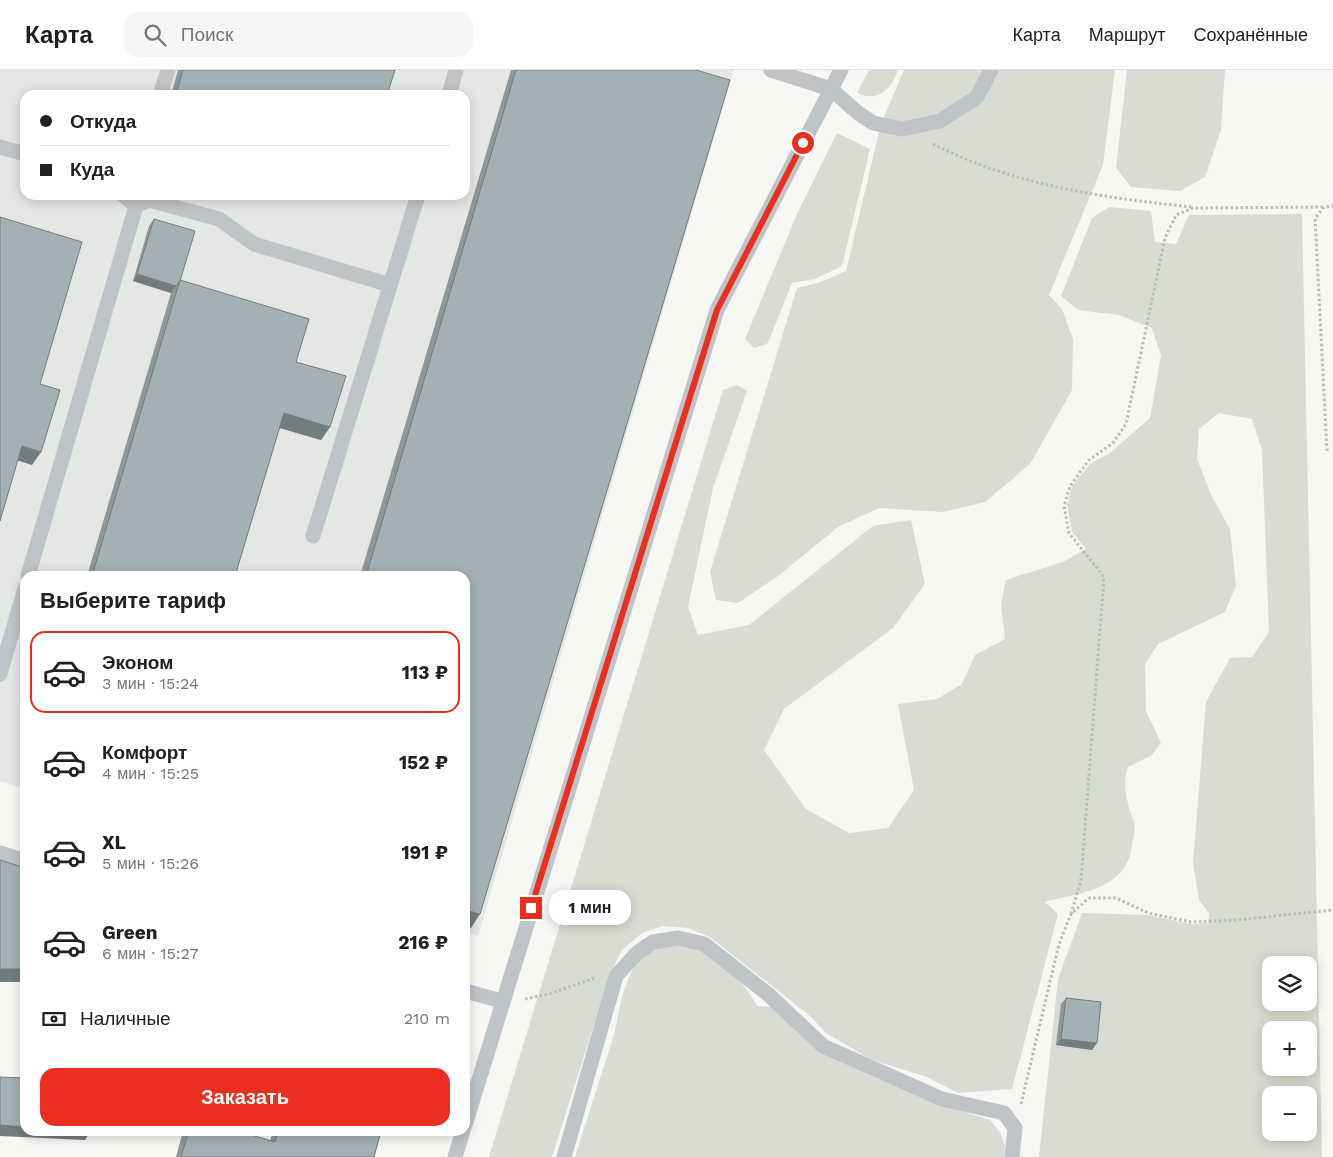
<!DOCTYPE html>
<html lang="ru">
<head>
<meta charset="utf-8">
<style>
	body { margin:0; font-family:"Work Sans",sans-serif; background:#f6f6f6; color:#202124; height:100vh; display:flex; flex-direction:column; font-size:19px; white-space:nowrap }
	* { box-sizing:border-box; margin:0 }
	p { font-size:16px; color:#757577 }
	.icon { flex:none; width:28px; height:28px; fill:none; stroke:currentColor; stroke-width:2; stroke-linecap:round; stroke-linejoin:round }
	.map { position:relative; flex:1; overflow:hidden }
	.panel { position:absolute; left:20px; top:501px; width:450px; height:565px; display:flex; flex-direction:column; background:#fff; border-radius:15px; box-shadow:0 2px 12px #0003 }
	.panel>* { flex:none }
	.banner { position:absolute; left:20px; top:20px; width:450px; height:110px; border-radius:15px; box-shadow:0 2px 12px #0003; display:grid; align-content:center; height:110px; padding:0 20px; background:#fff }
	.fabs { position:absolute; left:1262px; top:886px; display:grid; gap:10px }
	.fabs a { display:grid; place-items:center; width:55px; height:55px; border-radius:10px; background:#fff; box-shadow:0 2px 12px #0003; font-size:25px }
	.end { position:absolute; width:22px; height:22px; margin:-11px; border:6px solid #ea2f21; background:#fff; box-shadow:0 0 0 2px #fff }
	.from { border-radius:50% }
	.bubble { position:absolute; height:35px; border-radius:15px; background:#fff; box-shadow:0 2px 12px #0003; font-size:16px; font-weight:700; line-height:35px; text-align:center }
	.banner b { display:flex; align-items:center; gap:18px; height:48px; font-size:19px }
	.banner b+b { border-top:1px solid #e0e0e0 }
	.banner i { width:12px; height:12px; background:#202124 }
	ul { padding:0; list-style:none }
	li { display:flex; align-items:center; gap:15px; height:82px; margin:0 10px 8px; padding:0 10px; border:2px solid transparent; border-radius:15px }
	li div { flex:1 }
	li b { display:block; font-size:19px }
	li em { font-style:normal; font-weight:700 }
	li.selected { border-color:#ea2f21 }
	li>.icon { width:45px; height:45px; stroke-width:1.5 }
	h2 { padding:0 20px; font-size:22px; line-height:60px }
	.pay { display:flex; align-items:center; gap:12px; height:55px; padding:0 20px; font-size:19px }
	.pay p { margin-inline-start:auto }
	.button { display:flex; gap:10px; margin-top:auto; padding:10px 20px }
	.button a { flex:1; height:58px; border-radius:15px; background:#ea2f21; color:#fff; font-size:20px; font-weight:700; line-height:58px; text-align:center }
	header { display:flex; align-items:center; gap:30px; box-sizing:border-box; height:70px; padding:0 25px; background:#fff; border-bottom:1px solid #e0e0e0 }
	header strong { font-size:24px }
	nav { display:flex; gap:28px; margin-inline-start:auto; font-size:18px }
	.search { width:350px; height:45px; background:#f6f6f6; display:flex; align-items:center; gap:12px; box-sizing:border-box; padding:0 18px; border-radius:15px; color:#757577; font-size:19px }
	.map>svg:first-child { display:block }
</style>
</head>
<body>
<header>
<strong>Карта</strong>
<div class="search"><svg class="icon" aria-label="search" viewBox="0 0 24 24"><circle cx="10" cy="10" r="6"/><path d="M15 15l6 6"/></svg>Поиск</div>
<nav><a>Карта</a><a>Маршрут</a><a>Сохранённые</a></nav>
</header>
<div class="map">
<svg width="1333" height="1087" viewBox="0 0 1333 1087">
	<rect width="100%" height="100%" fill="#f7f7f4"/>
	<!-- built -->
	<path fill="#e5e7e5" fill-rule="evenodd" d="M 0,0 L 734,0 L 478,866 L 465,862 L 465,506 L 25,506 L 25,719 L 0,711 ZM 25,25 L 465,25 L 465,125 L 25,125 Z"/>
	<!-- green -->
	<g fill="#d8dcd3" fill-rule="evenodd">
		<path d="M 869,0 L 898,0 C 891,19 878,33 857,23 Z"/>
		<path d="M 904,0 L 1115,0 L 1103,95 L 1049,225 L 1062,239 L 1073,269 L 1072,320 L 1030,394 L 985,432 L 943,442 L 879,438 L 838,457 L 778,506 L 738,533 L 716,530 L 710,502 L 797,218 L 818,213 L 846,201 L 881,54 Z"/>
		<path d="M 1127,0 L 1225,0 L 1221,60 L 1205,107 L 1180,121 L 1131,117 L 1116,98 Z"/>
		<path d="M 837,63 L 870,79 L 842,196 L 815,209 L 792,213 L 768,273 L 754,278 L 745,269 L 797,144 Z"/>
		<path d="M 1109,137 L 1151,141 L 1155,172 L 1176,174 L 1189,145 L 1302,144 L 1322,1087 L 1039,1087 L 1058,909 L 1082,843 L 1147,845 L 1191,854 L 1208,853 L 1209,843 L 1199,830 L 1193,793 L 1206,632 L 1230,588 L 1252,587 L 1269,562 L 1262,380 L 1252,349 L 1219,343 L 1199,359 L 1197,389 L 1211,425 L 1230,459 L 1236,516 L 1225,542 L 1158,574 L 1145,594 L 1146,641 L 1161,673 L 1152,685 L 1128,697 C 1121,716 1128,734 1134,753 C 1136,761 1133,768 1132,776 C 1125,821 1081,822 1045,832 L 1058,844 L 1012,1019 L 958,1023 L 927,1007 L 872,990 L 826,963 L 810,946 L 710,867 L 688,858 L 663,856 L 642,863 L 622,880 L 610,904 L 552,1087 L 489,1087 L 723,320 L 737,315 L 747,321 L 713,418 L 688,537 L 698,565 L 749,555 L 873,456 L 911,450 L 925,514 L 893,558 L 784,639 L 764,680 L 806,739 L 849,763 L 888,758 L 914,720 L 898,634 L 937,629 L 962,614 L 975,585 L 1005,569 L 1001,534 L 1006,510 L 1063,492 L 1086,479 L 1072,462 L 1067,435 L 1072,416 L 1091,393 L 1110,383 L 1150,348 L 1161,286 L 1152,258 L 1119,245 L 1078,240 L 1061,226 L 1092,148 ZM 1271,895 L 1309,895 L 1309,932 L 1271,932 ZM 1271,960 L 1309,960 L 1309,998 L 1271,998 ZM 1271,1025 L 1309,1025 L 1309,1062 L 1271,1062 Z"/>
		<path d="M 685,873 C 713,885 743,908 757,936 L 773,937 L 819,979 L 876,1008 L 936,1033 L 990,1050 L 1000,1062 L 1005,1076 L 1004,1087 L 575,1087 C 587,1048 600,1010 612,971 C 621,942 621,909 643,886 C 655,874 669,874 685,873 Z"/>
	</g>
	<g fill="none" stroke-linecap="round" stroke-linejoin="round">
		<!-- path -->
		<g stroke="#b8bdbf" stroke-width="3" stroke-dasharray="2.5 2.5" stroke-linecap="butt">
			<path d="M 933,74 C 1013,115 1104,128 1192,137"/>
			<path d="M 1327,381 L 1315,148 L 1324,137 L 1333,136"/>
			<path d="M 1071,844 L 1081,810 L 1104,507 L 1069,463 L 1064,436 L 1070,416 L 1089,390 L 1113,373 L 1126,354 L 1165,168 L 1176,145 L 1193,138 L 1324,137"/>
			<path d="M 525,929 L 552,923 L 595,908"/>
			<path d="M 1021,1034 L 1059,874 L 1071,844 L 1089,828 L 1116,828 L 1148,843 L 1191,852 L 1236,850 L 1333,840"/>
		</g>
		<!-- lane -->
		<g stroke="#bec4c7" stroke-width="15">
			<path d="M 771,0 L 831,19 L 858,43 L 873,53 L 902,59 L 940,51 L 977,27 L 991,0"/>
			<path d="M 160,25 L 168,0"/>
			<path d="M 449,25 L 456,0"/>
			<path d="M 0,77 L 25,84"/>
			<path d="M 123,125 L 136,136"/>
			<path d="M 313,466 L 418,125"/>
			<path d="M 28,506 L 136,136 L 149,130 L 219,149 L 254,174 L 390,215"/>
			<path d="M 0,604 L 25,518"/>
			<path d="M 0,783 L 25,791"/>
			<path d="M 465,921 L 502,931"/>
			<path d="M 465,1055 L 717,240 L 841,0"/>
			<path d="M 455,1087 L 463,1061"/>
			<path d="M 564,1087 L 616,906 L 637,883 L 653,872 L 678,868 L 704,874 L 769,925 L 823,976 L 942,1029 L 1004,1043 L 1015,1058 L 1012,1087"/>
		</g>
	</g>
	<!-- wall -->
	<g fill="#8d989b">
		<path d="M 178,0 L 395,0 L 387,25 L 171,25 Z"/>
		<path d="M 511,0 L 696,0 L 471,858 L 465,856 L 465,506 L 360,506 Z"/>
		<path d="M 154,149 L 180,211 L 296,292 L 330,357 L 321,370 L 279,358 L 235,506 L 87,506 L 171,223 L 133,211 L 149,156 Z"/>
		<path d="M 1066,928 L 1092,980 L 1056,975 L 1061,934 Z"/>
		<path d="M 183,1061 L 238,1061 L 270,1071 L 273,1061 L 381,1061 L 374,1087 L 176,1087 Z"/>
	</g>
	<!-- shaded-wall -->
	<g fill="#737c7e">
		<path d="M 137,204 L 176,216 L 171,223 L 133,211 Z"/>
		<path d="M 284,343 L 330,357 L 321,370 L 274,356 Z"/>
		<path d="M 22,376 L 41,382 L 32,395 L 13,389 Z"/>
		<path d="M 465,840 L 480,844 L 471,858 L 465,856 Z"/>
		<rect x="0" y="899" width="25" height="13"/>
		<path d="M 1061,969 L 1097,973 L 1092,980 L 1056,975 Z"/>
		<path d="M 0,1055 L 25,1057 L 25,1061 L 91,1061 L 85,1070 L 0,1066 Z"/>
	</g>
	<!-- building -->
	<g fill="#a4b1b4" stroke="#737c7e">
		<path d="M 183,0 L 395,0 L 387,25 L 176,25 Z"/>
		<path d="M 516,0 L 696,0 L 730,10 L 480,844 L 465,840 L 465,506 L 366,506 Z"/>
		<path d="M 0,147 L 82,172 L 40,314 L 60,320 L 41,382 L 22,376 L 0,451 Z"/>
		<path d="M 154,149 L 195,161 L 180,211 L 176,216 L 137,204 Z"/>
		<path d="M 180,210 L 309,249 L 296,292 L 346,306 L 330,357 L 284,343 L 235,506 L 92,506 Z"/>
		<path d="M 0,790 L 25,798 L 25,899 L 0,899 Z"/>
		<path d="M 1066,928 L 1101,932 L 1097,973 L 1061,969 Z"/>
		<path d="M 0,1007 L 25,1008 L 25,1057 L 0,1055 Z"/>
		<path d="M 189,1061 L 238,1061 L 275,1072 L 278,1061 L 381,1061 L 374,1087 L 181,1087 Z"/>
	</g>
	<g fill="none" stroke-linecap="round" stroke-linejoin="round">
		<!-- route -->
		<path stroke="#ea2f21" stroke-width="6" d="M 531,838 L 717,240 L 803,73"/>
	</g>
</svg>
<div class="fabs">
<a><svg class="icon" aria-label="layers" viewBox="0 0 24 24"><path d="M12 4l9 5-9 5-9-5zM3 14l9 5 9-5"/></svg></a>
<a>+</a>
<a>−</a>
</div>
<i class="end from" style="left:803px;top:73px"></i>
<i class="end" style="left:531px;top:838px"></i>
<div class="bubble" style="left:549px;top:820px;width:82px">1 мин</div>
<div class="banner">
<b><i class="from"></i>Откуда</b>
<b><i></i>Куда</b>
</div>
<section class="panel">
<h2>Выберите тариф</h2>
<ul>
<li class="selected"><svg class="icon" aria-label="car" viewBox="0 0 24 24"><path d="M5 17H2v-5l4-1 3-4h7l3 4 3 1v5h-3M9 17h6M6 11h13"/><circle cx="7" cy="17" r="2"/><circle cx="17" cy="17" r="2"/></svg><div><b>Эконом</b><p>3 мин · 15:24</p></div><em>113 ₽</em></li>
<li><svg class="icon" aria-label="car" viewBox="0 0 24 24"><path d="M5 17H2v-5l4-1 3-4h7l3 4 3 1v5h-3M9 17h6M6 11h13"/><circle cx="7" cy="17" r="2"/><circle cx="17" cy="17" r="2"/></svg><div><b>Комфорт</b><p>4 мин · 15:25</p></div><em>152 ₽</em></li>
<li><svg class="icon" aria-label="car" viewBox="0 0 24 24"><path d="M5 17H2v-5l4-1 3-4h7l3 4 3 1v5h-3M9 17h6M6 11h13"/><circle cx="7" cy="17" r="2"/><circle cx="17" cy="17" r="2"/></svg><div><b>XL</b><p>5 мин · 15:26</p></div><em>191 ₽</em></li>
<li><svg class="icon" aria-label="car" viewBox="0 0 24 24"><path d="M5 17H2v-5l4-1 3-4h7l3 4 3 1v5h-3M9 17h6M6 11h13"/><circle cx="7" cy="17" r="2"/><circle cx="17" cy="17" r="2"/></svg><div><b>Green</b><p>6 мин · 15:27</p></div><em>216 ₽</em></li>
</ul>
<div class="pay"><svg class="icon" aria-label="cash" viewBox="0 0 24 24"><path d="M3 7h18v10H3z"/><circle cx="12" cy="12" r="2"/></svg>Наличные<p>210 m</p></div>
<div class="button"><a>Заказать</a></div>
</section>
</div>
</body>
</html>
